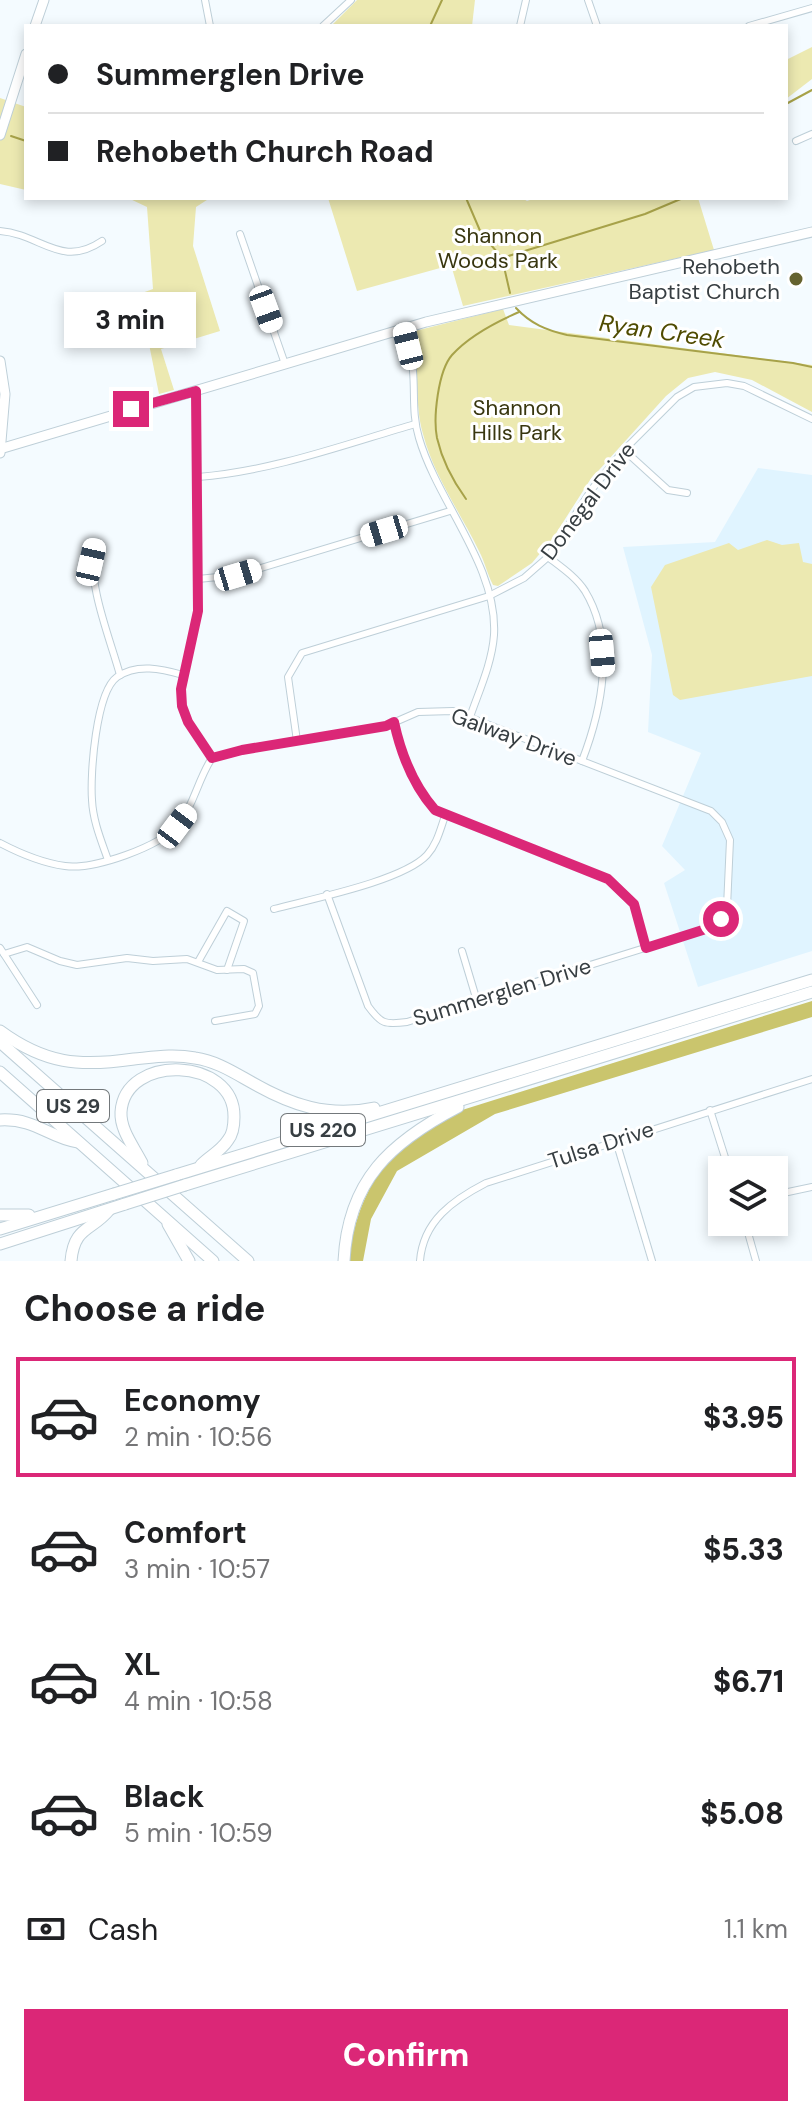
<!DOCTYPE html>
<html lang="en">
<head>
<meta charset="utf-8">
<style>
	body { margin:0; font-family:"DM Sans",sans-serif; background:#f2f2f2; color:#202124; height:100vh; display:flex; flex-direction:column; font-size:30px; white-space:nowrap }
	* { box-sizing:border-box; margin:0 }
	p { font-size:26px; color:#757577 }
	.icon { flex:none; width:44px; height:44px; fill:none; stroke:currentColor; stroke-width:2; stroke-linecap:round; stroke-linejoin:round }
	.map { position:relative; height:1261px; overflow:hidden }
	.side { display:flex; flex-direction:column; background:#fff; flex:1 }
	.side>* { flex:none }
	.guide { position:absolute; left:24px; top:24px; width:764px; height:176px; border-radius:0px; box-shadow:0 4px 12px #0003; display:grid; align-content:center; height:176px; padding:0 24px; background:#fff }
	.buttons { position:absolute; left:708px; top:1156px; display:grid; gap:16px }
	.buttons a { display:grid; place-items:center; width:80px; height:80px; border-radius:0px; background:#fff; box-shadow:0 4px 12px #0003; font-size:40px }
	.end { position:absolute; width:36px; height:36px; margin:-18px; border:10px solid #db2777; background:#fff; box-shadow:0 0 0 4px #fff }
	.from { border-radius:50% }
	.bubble { position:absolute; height:56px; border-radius:0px; background:#fff; box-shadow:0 4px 12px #0003; font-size:26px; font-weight:800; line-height:56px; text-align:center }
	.car { position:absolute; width:24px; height:48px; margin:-24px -12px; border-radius:10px; box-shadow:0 0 6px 2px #0007; background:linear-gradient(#fff 24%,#345 0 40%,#fff 0 76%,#345 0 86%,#fff 0) }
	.guide b { display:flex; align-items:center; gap:28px; height:76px; font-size:30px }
	.guide b+b { border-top:2px solid #e0e0e0 }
	.guide i { width:20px; height:20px; background:#202124 }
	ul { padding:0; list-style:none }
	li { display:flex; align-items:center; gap:24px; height:120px; margin:0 16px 12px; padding:0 8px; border:4px solid transparent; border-radius:0px }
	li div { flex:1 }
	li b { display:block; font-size:30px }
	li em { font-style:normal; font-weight:800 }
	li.current { border-color:#db2777 }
	li>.icon { width:72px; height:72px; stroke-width:1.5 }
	h2 { padding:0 24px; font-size:36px; line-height:96px }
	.pay { display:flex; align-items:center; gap:20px; height:88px; padding:0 24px; font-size:30px }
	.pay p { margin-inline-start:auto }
	.button { display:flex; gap:16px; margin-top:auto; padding:16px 24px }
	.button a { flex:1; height:92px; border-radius:0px; background:#db2777; color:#fff; font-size:32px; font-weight:800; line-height:92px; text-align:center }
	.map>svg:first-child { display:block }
</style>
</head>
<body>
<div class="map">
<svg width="812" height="1261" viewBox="0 0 812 1261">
	<rect width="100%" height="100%" fill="#f4fbff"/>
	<!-- built -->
	<path fill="#e0f4ff" d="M 758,468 L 812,475 L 812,951 L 698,987 L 664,883 L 685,870 L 662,846 L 701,753 L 648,732 L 652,655 L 623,547 L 715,542 Z"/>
	<!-- green -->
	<g fill="#ece9b1">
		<path d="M 357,0 L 475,0 L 472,26 L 331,26 Z"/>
		<path d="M 812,47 L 812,79 L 786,99 L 786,60 Z"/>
		<path d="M 0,98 L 26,107 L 26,190 L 0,184 Z"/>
		<path d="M 128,198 L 210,198 L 196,207 L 193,246 L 220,331 L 161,349 L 174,390 L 159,394 L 139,294 L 153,289 L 147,207 Z"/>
		<path d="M 328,198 L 522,198 L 527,201 L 536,198 L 698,198 L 714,250 L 463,306 L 451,265 L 357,291 Z"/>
		<path d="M 503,309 L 509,325 L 812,365 L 812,412 L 752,380 L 715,372 L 688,378 L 666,396 L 590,480 L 553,538 L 532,563 L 498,586 L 493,585 C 487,574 485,562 479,551 C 460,512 434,476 423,434 C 414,402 420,369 410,336 L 411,332 Z"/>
		<path d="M 767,540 L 782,545 L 799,543 L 803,562 L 812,564 L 812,676 L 680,700 L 673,695 L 651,587 L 665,565 L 729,543 L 738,550 Z"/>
	</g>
	<!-- forest -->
	<path fill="#cac56d" d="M 812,1001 L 812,1017 L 495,1114 L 397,1171 L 371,1219 L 363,1261 L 349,1261 C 354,1209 376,1162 420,1132 C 432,1124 446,1118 459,1111 Z"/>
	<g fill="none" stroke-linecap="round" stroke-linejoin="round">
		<!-- stream -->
		<g stroke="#a7a249" stroke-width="2">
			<path d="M 430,26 L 442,0"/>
			<path d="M 786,104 L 812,90"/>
			<path d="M 11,136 L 26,141"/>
			<path d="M 466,198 L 481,233 L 502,258 L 510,293"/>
			<path d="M 502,258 L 645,214 L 683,198"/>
			<path d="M 516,308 C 531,324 546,330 567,335 L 793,363 L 812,367"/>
			<path d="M 466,499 C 453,481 442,460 437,438 C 433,418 438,371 452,355 C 469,336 496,322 519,312"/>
		</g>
		<defs>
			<g id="street">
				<path d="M 205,0 L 210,26"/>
				<path d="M 588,0 L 597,26"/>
				<path d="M 323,26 L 351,0"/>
				<path d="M 520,26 L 526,0"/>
				<path d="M 749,26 L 812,8"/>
				<path d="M 796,141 L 812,134"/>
				<path d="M 0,231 C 41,234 61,269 102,241"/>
				<path d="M 240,234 L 285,364"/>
				<path d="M 404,329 C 407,343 412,357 413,371 C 415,394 412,415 419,438 C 438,503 498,566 494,635 C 492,663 479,691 470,717"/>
				<path d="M 196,391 L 198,611 L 181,689 L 182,706 L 188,722 L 212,758"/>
				<path d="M 624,450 L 668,490 L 687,493"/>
				<path d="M 198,477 C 273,471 343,445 415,424"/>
				<path d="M 95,545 C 86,582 110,638 120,675"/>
				<path d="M 548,557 C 561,567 576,577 585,591 C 616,642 602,709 582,761"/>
				<path d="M 198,579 L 238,575 L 450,511"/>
				<path d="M 394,722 C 401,754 413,785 435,810 L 608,879 L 634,904 L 646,948"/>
				<path d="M 297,741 L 288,677 L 302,653 L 489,596 L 524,578 L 548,557 L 592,489 L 624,450 L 677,397 L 694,387 L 727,383 L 744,386 L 812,419"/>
				<path d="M 0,843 C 19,853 43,863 65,866 C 94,870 160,847 179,824 C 194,805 198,779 212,758 L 242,750 L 386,726 L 418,712 L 453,711 L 711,811 L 722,822 L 730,840 L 727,907 L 721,919 L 709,928 L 407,1022 C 385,1025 381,1024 368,1006 L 327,894"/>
				<path d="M 108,860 C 101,840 93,821 92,800 C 90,774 96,692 117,677 C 137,663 162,669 183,675"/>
				<path d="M 274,909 C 311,899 403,881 427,855 C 437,844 440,830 445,816"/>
				<path d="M 0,948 L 37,1005"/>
				<path d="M 462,951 L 477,1001"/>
				<path d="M 4,954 L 27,947 L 60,961 L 77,965 L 127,958 L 153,961 L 187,959 L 217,970 L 244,969 L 253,973 L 259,1006 L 255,1014 L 215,1021"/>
				<path d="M 198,962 L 227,911 L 244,921 L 227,970"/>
				<path d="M 710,1110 L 729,1170"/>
				<path d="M 616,1141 L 652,1261"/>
				<path d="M 774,1195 L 812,1187"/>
				<path d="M 745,1222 L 756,1261"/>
				<path d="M 420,1261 C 423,1221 453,1200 486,1183 L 812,1079"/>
			</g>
			<g id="secondary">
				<path d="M 35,26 L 44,0"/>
				<path d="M 0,135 L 26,54"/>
				<path d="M 0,361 L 5,394 L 0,453"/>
				<path d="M 0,449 L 426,322 L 812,232"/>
			</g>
			<g id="highway">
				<path d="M 0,1031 C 45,1064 79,1067 134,1059 C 155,1057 174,1054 195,1058 C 216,1061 233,1072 251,1082 C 291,1105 328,1118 374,1108"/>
				<path d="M 0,1042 L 248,1261"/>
				<path d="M 0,1072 L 213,1261"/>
				<path d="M 0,1120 C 36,1118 49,1138 78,1142"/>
				<path d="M 142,1163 C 134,1147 120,1130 121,1112 C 125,1053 235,1057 234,1117 C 234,1125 233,1134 228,1140 C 221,1151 210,1156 201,1165"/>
				<path d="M 176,1175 L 812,980"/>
				<path d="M 185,1185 L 812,992"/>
				<path d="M 0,1215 L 29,1215"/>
				<path d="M 168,1224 L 189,1261"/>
				<path d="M 0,1229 L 114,1194"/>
				<path d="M 0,1244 L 125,1204"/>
				<path d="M 71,1261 C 74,1226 92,1231 109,1210"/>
				<path d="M 344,1261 C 348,1180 391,1142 458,1107"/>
			</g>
		</defs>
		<!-- street casing -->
		<use href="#street" stroke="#becfd8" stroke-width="8"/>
		<!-- secondary casing -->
		<use href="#secondary" stroke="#becfd8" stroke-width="11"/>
		<!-- highway casing -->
		<use href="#highway" stroke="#becfd8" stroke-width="13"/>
		<!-- street -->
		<use href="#street" stroke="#fff" stroke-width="6"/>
		<!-- secondary -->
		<use href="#secondary" stroke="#fff" stroke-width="9"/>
		<!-- highway -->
		<use href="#highway" stroke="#fff" stroke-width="11"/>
		<defs>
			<g id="highway-bridge">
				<path d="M 114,1194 L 176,1175"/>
				<path d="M 125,1204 L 185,1185"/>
			</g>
		</defs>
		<!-- highway-bridge casing -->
		<use href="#highway-bridge" stroke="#becfd8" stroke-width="13" stroke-linecap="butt"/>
		<!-- highway-bridge -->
		<use href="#highway-bridge" stroke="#fff" stroke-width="11"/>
	</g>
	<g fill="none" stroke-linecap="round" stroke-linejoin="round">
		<!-- route -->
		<path stroke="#db2777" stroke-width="10" d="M 131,409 L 196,391 L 198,611 L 181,689 L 182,706 L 188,722 L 212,758 L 242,750 L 386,726 L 394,722 C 401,754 413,785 435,810 L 608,879 L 634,904 L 646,948 L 709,928 L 721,919"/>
	</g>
	<!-- markers -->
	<circle fill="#66632f" stroke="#fff" stroke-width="3" cx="796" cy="279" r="8"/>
	<g text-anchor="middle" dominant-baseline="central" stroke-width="6" stroke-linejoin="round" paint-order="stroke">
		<!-- shield labels -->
		<g fill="#fff" stroke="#73787b" stroke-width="2">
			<rect x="37" y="1090" width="72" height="32" rx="6"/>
			<rect x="281" y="1114" width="84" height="32" rx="6"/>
		</g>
		<g font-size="20" font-weight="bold" fill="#373e42">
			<text x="73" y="1106">US 29</text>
			<text x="323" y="1130">US 220</text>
		</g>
		<!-- park labels -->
		<g font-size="22" fill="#38360f" stroke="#fff">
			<text x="498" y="235">Shannon<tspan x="498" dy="25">Woods Park</tspan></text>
			<text x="517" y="407">Shannon<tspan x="517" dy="25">Hills Park</tspan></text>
		</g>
		<!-- poi labels -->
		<g font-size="22" fill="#373e42" stroke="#fff" text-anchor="end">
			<text x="780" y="266">Rehobeth<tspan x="780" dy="25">Baptist Church</tspan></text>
		</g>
		<!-- street labels -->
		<g font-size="22" fill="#373e42" stroke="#fff">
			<text transform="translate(588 501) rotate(-53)">Donegal Drive</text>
			<text transform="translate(514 737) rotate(20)">Galway Drive</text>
			<text transform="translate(502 992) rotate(-17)">Summerglen Drive</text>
			<text transform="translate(601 1145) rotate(-18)">Tulsa Drive</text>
		</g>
		<!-- water labels -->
		<g font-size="24" font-style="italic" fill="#4f4b01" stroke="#fff">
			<text transform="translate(662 331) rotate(8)">Ryan Creek</text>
		</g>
	</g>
</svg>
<div class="buttons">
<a><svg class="icon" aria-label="layers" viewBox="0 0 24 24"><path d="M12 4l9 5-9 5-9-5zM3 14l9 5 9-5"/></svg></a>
</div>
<i class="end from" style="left:721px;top:919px"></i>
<i class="end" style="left:131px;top:409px"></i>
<div class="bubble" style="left:64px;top:292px;width:132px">3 min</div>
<i class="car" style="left:266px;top:309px;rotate:160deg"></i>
<i class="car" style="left:408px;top:346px;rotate:346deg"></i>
<i class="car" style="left:384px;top:531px;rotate:253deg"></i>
<i class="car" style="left:91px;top:562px;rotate:13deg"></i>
<i class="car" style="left:238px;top:575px;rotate:73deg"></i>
<i class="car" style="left:602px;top:653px;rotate:175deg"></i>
<i class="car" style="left:177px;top:826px;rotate:37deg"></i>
<div class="guide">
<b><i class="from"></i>Summerglen Drive</b>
<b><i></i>Rehobeth Church Road</b>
</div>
</div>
<section class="side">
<h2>Choose a ride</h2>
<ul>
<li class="current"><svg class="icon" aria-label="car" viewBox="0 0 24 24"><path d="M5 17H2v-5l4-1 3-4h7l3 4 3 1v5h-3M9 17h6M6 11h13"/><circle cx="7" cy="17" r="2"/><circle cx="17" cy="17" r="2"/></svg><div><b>Economy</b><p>2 min · 10:56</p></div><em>$3.95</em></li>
<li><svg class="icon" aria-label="car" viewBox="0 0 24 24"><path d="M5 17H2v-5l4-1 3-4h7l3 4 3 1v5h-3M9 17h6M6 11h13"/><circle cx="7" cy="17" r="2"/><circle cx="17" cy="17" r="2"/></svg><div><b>Comfort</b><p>3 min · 10:57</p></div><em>$5.33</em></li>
<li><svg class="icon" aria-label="car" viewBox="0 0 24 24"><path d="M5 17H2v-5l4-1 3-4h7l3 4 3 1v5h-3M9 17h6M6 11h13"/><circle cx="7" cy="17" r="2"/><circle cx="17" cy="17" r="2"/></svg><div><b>XL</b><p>4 min · 10:58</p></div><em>$6.71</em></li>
<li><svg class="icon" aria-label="car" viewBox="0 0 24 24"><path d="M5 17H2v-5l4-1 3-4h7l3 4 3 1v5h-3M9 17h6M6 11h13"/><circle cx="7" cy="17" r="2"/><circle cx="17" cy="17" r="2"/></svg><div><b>Black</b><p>5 min · 10:59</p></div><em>$5.08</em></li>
</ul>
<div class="pay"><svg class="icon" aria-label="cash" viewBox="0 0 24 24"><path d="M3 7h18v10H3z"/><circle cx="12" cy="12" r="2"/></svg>Cash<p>1.1 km</p></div>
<div class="button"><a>Confirm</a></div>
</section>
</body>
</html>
